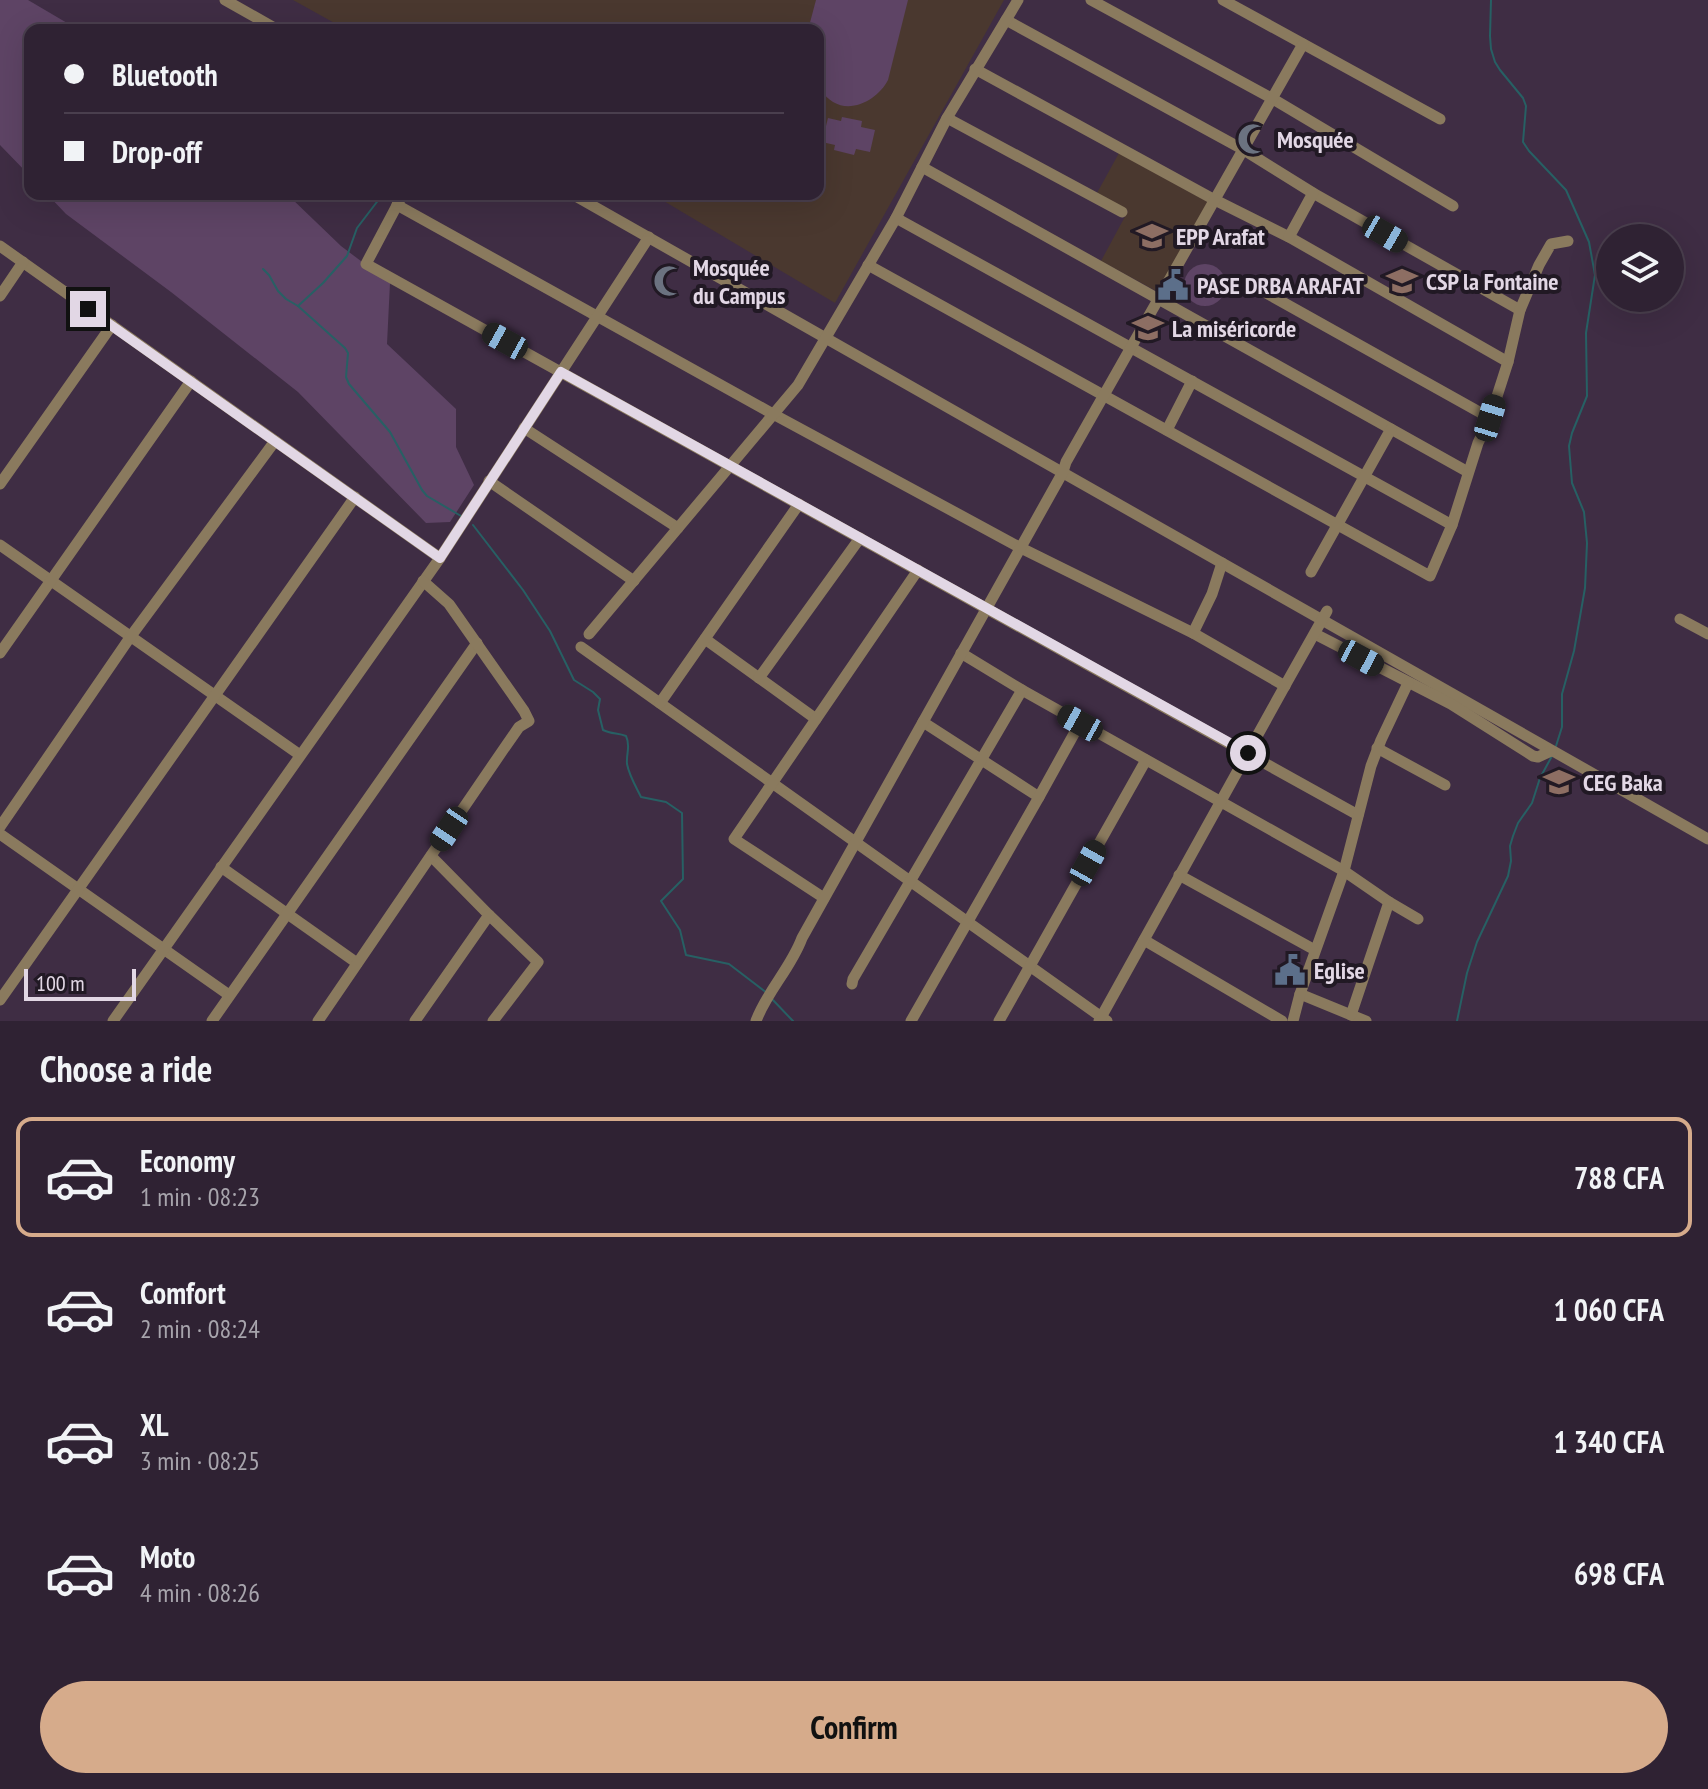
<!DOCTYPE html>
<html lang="en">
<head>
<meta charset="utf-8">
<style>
	body { margin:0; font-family:"PT Sans Narrow",sans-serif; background:#3b2f3f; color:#f1f3f6; height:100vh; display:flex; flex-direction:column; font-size:30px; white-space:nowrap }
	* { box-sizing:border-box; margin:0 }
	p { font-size:26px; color:#a7a4ac }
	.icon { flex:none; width:44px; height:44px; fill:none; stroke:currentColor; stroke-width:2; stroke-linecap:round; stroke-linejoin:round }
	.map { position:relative; height:1021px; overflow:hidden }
	.drawer { display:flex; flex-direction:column; background:#2f2233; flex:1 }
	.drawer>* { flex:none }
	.guide { position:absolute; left:24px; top:24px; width:800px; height:176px; border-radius:16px; box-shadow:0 8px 32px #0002,0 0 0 2px #4a3f4e; display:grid; align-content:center; height:176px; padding:0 40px; background:#2f2233 }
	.tools { position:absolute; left:1596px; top:224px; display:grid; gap:16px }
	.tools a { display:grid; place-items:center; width:88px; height:88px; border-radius:50%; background:#2f2233; box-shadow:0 8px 32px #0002,0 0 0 2px #4a3f4e; font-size:40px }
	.scale { position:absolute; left:24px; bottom:20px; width:112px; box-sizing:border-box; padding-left:8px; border:4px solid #e2d7e5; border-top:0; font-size:22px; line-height:28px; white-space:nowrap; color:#e2d7e5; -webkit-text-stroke:6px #211924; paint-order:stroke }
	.end { position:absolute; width:36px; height:36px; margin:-18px; border:10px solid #e2d7e5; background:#111; box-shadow:0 0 0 4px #111 }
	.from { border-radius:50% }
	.car { position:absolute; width:24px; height:48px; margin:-24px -12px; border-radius:10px; box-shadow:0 0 6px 2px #0007; background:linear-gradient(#222 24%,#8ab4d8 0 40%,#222 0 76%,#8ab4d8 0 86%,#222 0) }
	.guide b { display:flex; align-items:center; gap:28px; height:76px; font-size:30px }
	.guide b+b { border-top:2px solid #4a3f4e }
	.guide i { width:20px; height:20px; background:#f1f3f6 }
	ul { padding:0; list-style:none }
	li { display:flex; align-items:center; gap:24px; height:120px; margin:0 16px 12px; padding:0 24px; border:4px solid transparent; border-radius:16px }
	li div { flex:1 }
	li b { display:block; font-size:30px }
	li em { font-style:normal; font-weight:700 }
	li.current { border-color:#d6ab8b }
	li>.icon { width:72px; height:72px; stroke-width:1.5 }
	h2 { padding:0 40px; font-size:36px; line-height:96px }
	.primary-button { display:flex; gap:16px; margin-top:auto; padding:16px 40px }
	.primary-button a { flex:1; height:92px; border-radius:48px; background:#d6ab8b; color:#111; font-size:32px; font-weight:700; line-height:92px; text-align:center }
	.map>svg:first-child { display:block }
</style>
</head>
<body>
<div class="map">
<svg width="1708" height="1021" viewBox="0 0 1708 1021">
	<rect width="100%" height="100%" fill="#3f2d44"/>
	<!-- education -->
	<g fill="#4a382f">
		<path d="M 293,0 L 1004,0 L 835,303 L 652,194 L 818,194 L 818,30 L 347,30 Z"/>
		<path d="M 1119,153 L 1208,202 L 1158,292 L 1101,261 L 1128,211 L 1097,193 Z"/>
	</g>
	<!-- green -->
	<g fill="#5e4465">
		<path d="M 0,0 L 28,0 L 79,30 L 30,30 L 30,176 L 0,145 Z"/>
		<path d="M 816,0 L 908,0 L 888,80 C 879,98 853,114 833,102 C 828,99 823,93 818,89 L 818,30 L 808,30 Z"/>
		<path d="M 842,117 L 862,121 L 861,127 L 875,130 L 870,152 L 856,149 L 854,155 L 834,150 L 835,145 L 822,142 L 828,118 L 841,121 Z"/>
		<path d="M 47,194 L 285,194 L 290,197 L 341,246 L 390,283 L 387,344 L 456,409 L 456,447 L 474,485 L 450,522 L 426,523 L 298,392 L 171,292 L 66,214 Z"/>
		<circle cx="1205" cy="285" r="21"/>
	</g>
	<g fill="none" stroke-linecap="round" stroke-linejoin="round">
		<!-- stream -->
		<g stroke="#276064" stroke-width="2">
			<path d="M 1491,0 L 1490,36 L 1491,49 L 1495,62 L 1500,70 L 1523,98 L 1526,106 L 1523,142 L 1529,151 L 1566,190 L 1589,242 L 1595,275 L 1586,333 L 1587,396 L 1572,433 L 1569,446 L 1572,483 L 1584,512 L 1587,543 L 1585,588 L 1574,651 L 1562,694 L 1562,727 L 1556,746"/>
			<path d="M 263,269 L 269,275 L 278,291 L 286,299 L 298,306 L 345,348 L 348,353 L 346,377 L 349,384 L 390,432 L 422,490 L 427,496 L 461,516"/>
			<path d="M 298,306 L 323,283 L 347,256 L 357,228 L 383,194"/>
			<path d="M 473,525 L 523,590 L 550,631 L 574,680 L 593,692 L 600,699 L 598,710 L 603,730 C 611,734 618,733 626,736 C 631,746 626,753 627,764 C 629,775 636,787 641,797 L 666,802 L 682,813 L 683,879 L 661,901 L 680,930 L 686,955 L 729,964 L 767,993"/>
			<path d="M 771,998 L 793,1021"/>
			<path d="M 1457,1021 L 1467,973 L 1477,942 L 1508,876 L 1511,861 L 1510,846 L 1513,836 L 1518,823 L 1532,803 L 1540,778 L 1552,756"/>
		</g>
		<!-- minor -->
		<g stroke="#8a7a5e" stroke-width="11">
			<path d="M 225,0 L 278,30"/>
			<path d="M 1091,0 L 1273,99 L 1453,206"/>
			<path d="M 1223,0 L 1440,119"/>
			<path d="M 1006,20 L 1244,150 L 1313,193 L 1520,310"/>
			<path d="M 975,69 L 1215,200 L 1289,237 L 1508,362"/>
			<path d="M 947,118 L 1122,212"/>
			<path d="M 922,167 L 1468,472"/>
			<path d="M 403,194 L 366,264 L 1358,815"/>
			<path d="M 572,194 L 1708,839"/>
			<path d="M 397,205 L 773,414 L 1021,548 L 1193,633 L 1285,686"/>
			<path d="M 896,218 L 1452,525"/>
			<path d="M 1289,237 L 1313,193"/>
			<path d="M 0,246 L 440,558"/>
			<path d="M 868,265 L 1430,576 L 1452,525 L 1478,443 L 1490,418 L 1508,362 L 1520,310 L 1539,265 L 1551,244 L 1568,241"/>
			<path d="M 1250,284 L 1490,418"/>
			<path d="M 0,296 L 23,262"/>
			<path d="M 524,428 L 678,528"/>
			<path d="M 1167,430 L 1192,381"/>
			<path d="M 489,481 L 634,581"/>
			<path d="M 0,484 L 112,325"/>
			<path d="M 0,545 L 300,755"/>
			<path d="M 1311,572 L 1391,429"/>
			<path d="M 1680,619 L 1708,634"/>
			<path d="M 1193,633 L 1212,594 L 1222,563"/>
			<path d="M 589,634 L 798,385 L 896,218 L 947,118 L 1018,0"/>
			<path d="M 1315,634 L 1451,704 L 1533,756 L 1538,757 L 1551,751"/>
			<path d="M 705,639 L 816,719"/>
			<path d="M 581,647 L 1107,1021"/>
			<path d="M 0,653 L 191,381"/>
			<path d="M 961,653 L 1022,690 L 1344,871 L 1389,902 L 1418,919"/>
			<path d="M 759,678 L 860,538"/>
			<path d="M 660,703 L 799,504"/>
			<path d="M 923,722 L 1039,797"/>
			<path d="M 1377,748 L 1445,785"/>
			<path d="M 0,827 L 131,636 L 275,441"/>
			<path d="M 0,834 L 229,995"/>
			<path d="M 431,856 L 489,915 L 538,962 L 493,1021"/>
			<path d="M 221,867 L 357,963"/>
			<path d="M 1179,875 L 1315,950"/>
			<path d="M 824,898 L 734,839 L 918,570"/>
			<path d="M 1144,940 L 1282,1021"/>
			<path d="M 852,984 L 853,979 L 1022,690"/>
			<path d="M 1300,994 L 1366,1021"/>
			<path d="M 0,1000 L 355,497"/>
			<path d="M 1351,1015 L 1389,902"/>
			<path d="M 113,1021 L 440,558 L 649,237"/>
			<path d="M 212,1021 L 477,643"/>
			<path d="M 318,1021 L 503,750 L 519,727 L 529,721 L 524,711 L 449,604 L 423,581"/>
			<path d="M 415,1021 L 489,915"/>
			<path d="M 756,1021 C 767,991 791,968 802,938 L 1063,472 L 1066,462 L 1303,44"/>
			<path d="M 911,1021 L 1039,797 L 1080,723"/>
			<path d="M 999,1021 L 1146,760"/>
			<path d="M 1099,1021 C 1175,884 1250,747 1327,611"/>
			<path d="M 1293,1021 L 1300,994 L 1344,871 L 1371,766 L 1381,740 L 1408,683"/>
		</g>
	</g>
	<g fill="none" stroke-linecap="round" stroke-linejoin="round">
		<!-- route -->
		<path stroke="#e2d7e5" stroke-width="10" d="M 88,309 L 440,558 L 561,372 L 1248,753"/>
	</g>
	<!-- icons -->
	<defs>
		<symbol id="mosque-bare" viewBox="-9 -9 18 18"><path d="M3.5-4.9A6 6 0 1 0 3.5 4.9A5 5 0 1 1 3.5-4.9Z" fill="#6b7280" stroke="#211924" stroke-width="2.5" paint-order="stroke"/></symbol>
		<symbol id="school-bare" viewBox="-9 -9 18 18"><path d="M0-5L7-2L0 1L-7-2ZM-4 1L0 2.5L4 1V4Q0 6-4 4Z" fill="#8d6e63" stroke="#211924" stroke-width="2.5" paint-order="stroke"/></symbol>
		<symbol id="civic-bare" viewBox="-9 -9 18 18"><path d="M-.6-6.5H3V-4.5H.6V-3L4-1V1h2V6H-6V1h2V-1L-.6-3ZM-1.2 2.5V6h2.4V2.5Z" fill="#5c6f8a" stroke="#211924" stroke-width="2.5" paint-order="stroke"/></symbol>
	</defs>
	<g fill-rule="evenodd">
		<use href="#mosque-bare" x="1231" y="117" width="44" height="44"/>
		<use href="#school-bare" x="1130" y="214" width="44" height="44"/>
		<use href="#mosque-bare" x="647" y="259" width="44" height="44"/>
		<use href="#school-bare" x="1380" y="259" width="44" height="44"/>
		<use href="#civic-bare" x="1151" y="263" width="44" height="44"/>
		<use href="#school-bare" x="1126" y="306" width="44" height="44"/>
		<use href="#school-bare" x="1537" y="760" width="44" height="44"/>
		<use href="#civic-bare" x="1268" y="948" width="44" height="44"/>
	</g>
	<g text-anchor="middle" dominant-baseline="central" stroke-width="8" stroke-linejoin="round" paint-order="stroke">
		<!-- poi labels -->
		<g font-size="24" font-weight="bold" fill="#e2d7e5" stroke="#211924" text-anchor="start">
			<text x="1277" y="139">Mosquée</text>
			<text x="1176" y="236">EPP Arafat</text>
			<text x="693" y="267">Mosquée<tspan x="693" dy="28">du Campus</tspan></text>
			<text x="1426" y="281">CSP la Fontaine</text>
			<text x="1197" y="285">PASE DRBA ARAFAT</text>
			<text x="1172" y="328">La miséricorde</text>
			<text x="1583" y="782">CEG Baka</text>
			<text x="1314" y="970">Eglise</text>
		</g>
	</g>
</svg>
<div class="tools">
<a><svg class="icon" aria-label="layers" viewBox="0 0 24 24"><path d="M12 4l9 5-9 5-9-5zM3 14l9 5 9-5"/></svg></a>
</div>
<div class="scale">100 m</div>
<i class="end from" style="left:1248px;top:753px"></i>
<i class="end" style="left:88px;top:309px"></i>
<i class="car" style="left:1385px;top:234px;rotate:120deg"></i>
<i class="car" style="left:505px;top:341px;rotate:299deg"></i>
<i class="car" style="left:1490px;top:418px;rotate:17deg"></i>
<i class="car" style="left:1361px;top:658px;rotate:118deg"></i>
<i class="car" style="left:1080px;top:723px;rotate:299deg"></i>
<i class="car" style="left:449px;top:829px;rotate:214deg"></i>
<i class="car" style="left:1088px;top:863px;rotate:29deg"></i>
<div class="guide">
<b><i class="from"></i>Bluetooth</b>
<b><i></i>Drop-off</b>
</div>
</div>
<section class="drawer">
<h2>Choose a ride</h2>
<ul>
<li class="current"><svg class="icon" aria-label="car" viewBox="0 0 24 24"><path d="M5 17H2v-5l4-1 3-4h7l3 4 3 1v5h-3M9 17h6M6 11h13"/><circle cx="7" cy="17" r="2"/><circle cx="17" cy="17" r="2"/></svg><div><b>Economy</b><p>1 min · 08:23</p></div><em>788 CFA</em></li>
<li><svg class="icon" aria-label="car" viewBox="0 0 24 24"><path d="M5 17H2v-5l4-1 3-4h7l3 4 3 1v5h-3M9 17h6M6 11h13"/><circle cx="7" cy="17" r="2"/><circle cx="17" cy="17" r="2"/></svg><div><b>Comfort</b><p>2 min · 08:24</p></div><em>1 060 CFA</em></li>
<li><svg class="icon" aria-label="car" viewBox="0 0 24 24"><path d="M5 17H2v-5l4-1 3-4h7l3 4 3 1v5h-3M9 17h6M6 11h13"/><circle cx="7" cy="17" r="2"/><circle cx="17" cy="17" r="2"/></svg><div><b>XL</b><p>3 min · 08:25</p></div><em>1 340 CFA</em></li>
<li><svg class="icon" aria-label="car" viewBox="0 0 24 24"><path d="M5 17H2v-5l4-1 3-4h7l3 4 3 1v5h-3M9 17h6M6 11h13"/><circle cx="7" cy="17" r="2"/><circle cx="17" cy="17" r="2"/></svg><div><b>Moto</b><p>4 min · 08:26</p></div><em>698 CFA</em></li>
</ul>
<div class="primary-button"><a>Confirm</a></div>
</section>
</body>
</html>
